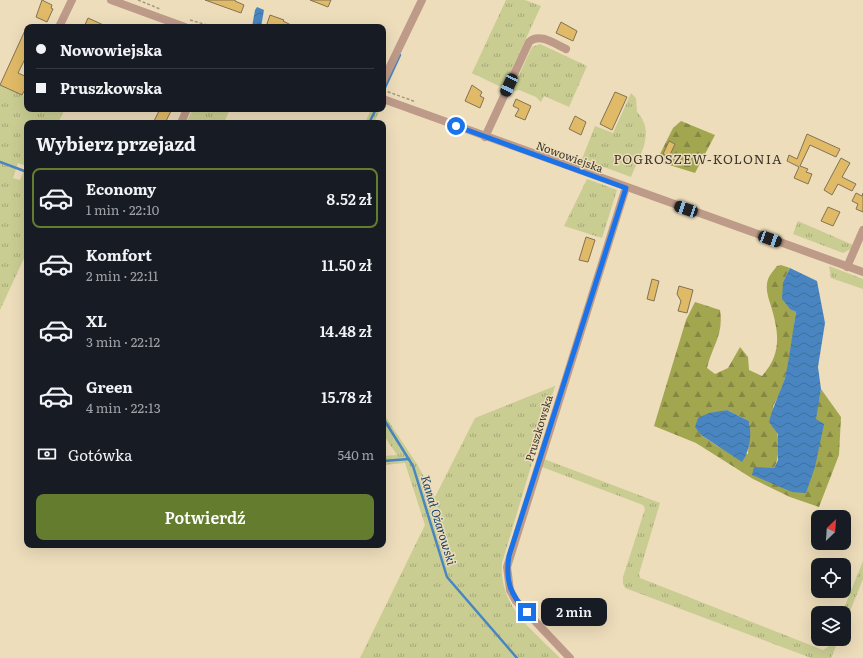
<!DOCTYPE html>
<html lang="pl">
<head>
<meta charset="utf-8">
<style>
	body { margin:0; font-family:Literata,serif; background:#242831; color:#f1f3f6; height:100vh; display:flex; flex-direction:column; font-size:15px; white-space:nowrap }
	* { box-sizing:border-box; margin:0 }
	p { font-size:13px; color:#9ea1a6 }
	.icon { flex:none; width:22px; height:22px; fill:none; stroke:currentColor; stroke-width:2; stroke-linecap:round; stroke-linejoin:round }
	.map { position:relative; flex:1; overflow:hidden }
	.drawer { position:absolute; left:24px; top:120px; width:362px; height:428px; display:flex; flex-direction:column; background:#171b24; border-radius:8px; box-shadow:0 4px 16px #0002 }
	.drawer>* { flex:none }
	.guide { position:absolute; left:24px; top:24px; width:362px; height:88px; border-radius:8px; box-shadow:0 4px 16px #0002; display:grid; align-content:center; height:88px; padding:0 12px; background:#171b24 }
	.needle { width:26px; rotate:25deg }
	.fabs { position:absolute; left:811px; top:510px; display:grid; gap:8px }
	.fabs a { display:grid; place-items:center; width:40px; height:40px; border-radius:8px; background:#171b24; box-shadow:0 4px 16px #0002; font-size:20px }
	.end { position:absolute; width:18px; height:18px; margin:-9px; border:5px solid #1a73e8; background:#fff; box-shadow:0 0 0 2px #fff }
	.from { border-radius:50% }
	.bubble { position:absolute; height:28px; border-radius:8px; background:#171b24; box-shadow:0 4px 16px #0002; font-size:13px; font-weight:600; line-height:28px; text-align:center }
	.car { position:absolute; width:12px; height:24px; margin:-12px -6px; border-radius:5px; box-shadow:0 0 3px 1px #0007; background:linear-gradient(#222 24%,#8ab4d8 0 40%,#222 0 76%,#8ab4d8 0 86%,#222 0) }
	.guide b { display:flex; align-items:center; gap:14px; height:38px; font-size:15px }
	.guide b+b { border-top:1px solid #363941 }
	.guide i { width:10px; height:10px; background:#f1f3f6 }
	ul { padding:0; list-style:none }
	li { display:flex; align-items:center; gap:12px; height:60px; margin:0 8px 6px; padding:0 4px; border:2px solid transparent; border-radius:8px }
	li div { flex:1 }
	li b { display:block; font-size:15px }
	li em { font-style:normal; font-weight:600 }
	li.active { border-color:#647c2e }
	li>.icon { width:36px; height:36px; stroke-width:1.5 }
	h2 { padding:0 12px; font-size:18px; line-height:48px }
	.pay { display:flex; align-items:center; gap:10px; height:44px; padding:0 12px; font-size:15px }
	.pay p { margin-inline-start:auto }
	.primary-button { display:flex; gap:8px; margin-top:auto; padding:8px 12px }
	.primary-button a { flex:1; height:46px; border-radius:8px; background:#647c2e; color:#fff; font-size:16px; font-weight:600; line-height:46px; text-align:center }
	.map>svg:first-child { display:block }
</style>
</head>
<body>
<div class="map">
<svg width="863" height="658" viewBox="0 0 863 658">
	<defs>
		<pattern id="grass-tufts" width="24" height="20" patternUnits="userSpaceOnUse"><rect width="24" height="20" fill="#c9cd92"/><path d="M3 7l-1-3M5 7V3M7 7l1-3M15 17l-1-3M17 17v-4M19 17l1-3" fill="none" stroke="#a5a777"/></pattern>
		<pattern id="forest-firs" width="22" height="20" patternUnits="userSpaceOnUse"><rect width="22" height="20" fill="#a2a64f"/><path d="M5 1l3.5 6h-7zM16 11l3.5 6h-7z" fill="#858842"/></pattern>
		<pattern id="water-waves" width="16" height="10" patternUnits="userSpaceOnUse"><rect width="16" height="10" fill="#4986c1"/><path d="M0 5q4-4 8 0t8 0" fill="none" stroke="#3e6f9d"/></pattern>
	</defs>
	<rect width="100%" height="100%" fill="#edddbb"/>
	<!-- grass -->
	<g fill="url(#grass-tufts)" fill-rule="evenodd">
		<path d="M 506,0 L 525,0 L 541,6 L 503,88 L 472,73 Z"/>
		<path d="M 540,44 L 587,66 L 569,107 L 544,96 L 541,102 L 536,97 L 519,90 L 511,92 L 532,47 Z"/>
		<path d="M 0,85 L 27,97 L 27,109 L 65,109 L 58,123 L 27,123 L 27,252 L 0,310 ZM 18,163 L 26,166 L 20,180 L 13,178 Z"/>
		<path d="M 631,93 L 636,98 L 637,112 C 656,132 640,155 631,177 L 582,159 L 595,126 L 613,133 Z"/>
		<path d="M 193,109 L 230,109 L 224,123 L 186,123 Z"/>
		<path d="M 371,109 L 380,109 L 374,123 L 365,123 Z"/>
		<path d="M 587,179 L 617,190 L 602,238 L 564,226 Z"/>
		<path d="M 798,221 L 853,245 L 851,249 L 843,253 L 793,234 Z"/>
		<path d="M 829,266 L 863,279 L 863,289 L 831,278 Z"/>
		<path d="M 555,386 L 502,563 C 499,607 532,629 560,658 L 360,658 L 425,525 L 405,463 L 383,465 L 383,456 L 397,455 L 383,434 L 383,413 L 417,464 L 435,497 L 475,418 Z"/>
		<path d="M 544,459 L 660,503 L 639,574 L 640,578 L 823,650 L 829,646 L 832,639 L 839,639 L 831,658 L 811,658 L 625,588 L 623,584 L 623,577 L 645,509 L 643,505 L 542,467 Z"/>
		<path d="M 863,561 L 863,579 L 844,626 L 844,613 L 842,613 Z"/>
	</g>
	<!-- forest -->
	<g fill="url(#forest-firs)" fill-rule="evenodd">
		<path d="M 681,121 L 715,135 L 695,173 L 663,163 L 659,156 L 673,128 Z"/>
		<path d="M 781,265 L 790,268 L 783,282 L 791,310 L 796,312 C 791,342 790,380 773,406 C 776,424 783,452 774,468 L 792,492 L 815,419 L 821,389 L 841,417 L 839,455 L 819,507 L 790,497 L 753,479 L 696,443 L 654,426 L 686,320 L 695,302 L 720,310 C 724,335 712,346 707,368 L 715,374 L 728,368 L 740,347 L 748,357 L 749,370 L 762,376 C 782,354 779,333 771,306 C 768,297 765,288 768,279 C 770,274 774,270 777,266 ZM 727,410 L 749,421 C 752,433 748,443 748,454 L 719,447 L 701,435 L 718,412 Z"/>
	</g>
	<!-- water -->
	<g fill="url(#water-waves)">
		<path d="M 257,7 L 264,10 L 261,27 L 252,27 L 255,10 Z"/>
		<path d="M 790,268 L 817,281 L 825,323 L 818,367 L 821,389 L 816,419 L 824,424 L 815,467 L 806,493 L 792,492 L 752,475 L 754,467 L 774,468 L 778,460 L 778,434 L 769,422 C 773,406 780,393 785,378 C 790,356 792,334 796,312 L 791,310 L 782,299 L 783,282 Z"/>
		<path d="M 727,410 L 749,421 C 752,434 750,451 742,462 L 701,435 L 695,427 L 698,418 L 709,413 Z"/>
	</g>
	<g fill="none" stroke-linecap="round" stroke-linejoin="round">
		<!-- stream -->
		<g stroke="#4986c1" stroke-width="2.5">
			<path d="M 383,92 L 400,55"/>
			<path d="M 369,123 L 376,109"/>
			<path d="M 0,162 L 27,172"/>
			<path d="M 383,418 L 413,466 L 447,577 L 517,658"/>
			<path d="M 383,461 L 409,459"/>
		</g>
	</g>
	<!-- building -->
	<g fill="#e0ba67" stroke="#817354">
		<path d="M 42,0 L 52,5 L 51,8 L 53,9 L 47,22 L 36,17 Z"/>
		<path d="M 205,0 L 235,0 L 235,1 L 244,5 L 241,13 Z"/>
		<path d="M 310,0 L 331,0 L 328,7 Z"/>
		<path d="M 270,15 L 284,20 L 283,21 L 295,27 L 276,27 L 267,24 Z"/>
		<path d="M 88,18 L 108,27 L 84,27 Z"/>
		<path d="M 561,22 L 577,31 L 573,41 L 556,33 Z"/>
		<path d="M 27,26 L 27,55 L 18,73 L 27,77 L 27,86 L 22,95 L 0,85 Z"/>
		<path d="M 472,85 L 482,92 L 480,96 L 484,98 L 480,108 L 465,101 Z"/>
		<path d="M 615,92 L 627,97 L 612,130 L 600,124 Z"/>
		<path d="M 516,99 L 531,106 L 525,120 L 515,116 L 519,109 L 513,106 Z"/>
		<path d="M 160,109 L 172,109 L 165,123 L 153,123 Z"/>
		<path d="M 575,116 L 586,122 L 581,135 L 569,129 Z"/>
		<path d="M 807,134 L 840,149 L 836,157 L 810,145 L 800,166 L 808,169 L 806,172 L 812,174 L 808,184 L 794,178 L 799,167 L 787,161 L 789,155 L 797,159 Z"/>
		<path d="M 669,141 L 675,144 L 669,157 L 663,154 Z"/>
		<path d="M 841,158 L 850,163 L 842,177 L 856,184 L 852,191 L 838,184 L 832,195 L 824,190 Z"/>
		<path d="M 856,193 L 862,196 L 863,193 L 863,212 L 856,209 L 858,204 L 852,201 Z"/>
		<path d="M 828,207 L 840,212 L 833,226 L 821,221 Z"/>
		<path d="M 586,237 L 595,240 L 588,262 L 579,260 Z"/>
		<path d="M 652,279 L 659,281 L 654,301 L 647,299 Z"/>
		<path d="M 679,286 L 693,290 L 687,313 L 678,311 L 681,301 L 677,294 Z"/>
	</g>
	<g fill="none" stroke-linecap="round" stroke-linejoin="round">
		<!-- path -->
		<g stroke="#a4987f" stroke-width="1.5" stroke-dasharray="3 2" stroke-linecap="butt">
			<path d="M 138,0 L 160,9"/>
			<path d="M 190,20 L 214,27"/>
			<path d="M 383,90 L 416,102"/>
		</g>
		<!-- minor -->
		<g stroke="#be9a89" stroke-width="8">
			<path d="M 111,0 L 185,27"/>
			<path d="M 59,27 L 72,0"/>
			<path d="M 383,81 L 422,0"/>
			<path d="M 383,99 L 863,272"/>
			<path d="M 181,123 L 187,109"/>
			<path d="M 485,137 L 529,42 C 539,32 555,44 566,49"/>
			<path d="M 847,267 L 863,230"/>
			<path d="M 570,658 L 516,601 L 510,590 L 507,567 L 626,187"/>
		</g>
	</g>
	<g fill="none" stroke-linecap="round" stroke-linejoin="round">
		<!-- route -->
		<path stroke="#1a73e8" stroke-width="5" d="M 456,126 L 626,188 L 509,556 C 505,580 510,595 527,612"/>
	</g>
	<g text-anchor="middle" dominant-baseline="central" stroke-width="3" stroke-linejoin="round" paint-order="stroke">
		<!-- street labels -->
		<g font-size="11" fill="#3e382b" stroke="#edddbb">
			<text transform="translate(570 156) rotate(20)">Nowowiejska</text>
			<text transform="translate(538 428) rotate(-73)">Pruszkowska</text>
		</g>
		<!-- water labels -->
		<g font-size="12" font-style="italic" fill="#17436c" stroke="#edddbb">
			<text transform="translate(439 520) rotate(73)">Kanał Ożarowski</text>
		</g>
		<!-- quarter labels -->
		<g font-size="13" letter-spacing="1" fill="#3e382b" stroke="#edddbb">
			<text x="698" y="158">POGROSZEW-KOLONIA</text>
		</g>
	</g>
</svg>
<div class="fabs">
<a><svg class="needle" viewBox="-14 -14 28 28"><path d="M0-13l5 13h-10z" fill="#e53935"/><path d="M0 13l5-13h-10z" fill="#9ea1a6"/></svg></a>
<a><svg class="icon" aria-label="locate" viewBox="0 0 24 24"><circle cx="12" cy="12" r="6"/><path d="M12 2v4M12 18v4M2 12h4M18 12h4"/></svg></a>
<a><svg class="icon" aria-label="layers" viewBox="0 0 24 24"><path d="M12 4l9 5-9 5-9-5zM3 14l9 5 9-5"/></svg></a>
</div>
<i class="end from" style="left:456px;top:126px"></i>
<i class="end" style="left:527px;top:612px"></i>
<div class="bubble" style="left:541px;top:598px;width:66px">2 min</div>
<i class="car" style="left:509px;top:85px;rotate:205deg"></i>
<i class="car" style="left:686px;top:209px;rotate:289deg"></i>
<i class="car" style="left:770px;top:239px;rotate:110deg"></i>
<div class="guide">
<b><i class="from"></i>Nowowiejska</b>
<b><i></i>Pruszkowska</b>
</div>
<section class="drawer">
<h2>Wybierz przejazd</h2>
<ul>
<li class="active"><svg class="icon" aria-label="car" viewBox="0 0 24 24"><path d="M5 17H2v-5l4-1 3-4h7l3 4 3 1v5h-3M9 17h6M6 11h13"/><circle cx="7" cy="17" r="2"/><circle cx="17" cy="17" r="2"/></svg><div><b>Economy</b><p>1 min · 22:10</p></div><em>8.52 zł</em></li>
<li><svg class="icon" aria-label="car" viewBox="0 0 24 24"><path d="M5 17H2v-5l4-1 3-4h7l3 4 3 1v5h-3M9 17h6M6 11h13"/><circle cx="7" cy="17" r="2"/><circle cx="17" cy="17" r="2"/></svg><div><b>Komfort</b><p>2 min · 22:11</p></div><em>11.50 zł</em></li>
<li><svg class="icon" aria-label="car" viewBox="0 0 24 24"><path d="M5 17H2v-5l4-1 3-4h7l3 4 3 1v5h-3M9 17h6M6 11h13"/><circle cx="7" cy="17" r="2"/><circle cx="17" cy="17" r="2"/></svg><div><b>XL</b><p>3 min · 22:12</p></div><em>14.48 zł</em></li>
<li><svg class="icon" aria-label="car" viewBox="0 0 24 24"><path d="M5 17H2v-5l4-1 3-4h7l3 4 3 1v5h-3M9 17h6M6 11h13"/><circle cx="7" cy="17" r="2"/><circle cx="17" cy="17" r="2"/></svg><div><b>Green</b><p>4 min · 22:13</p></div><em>15.78 zł</em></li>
</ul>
<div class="pay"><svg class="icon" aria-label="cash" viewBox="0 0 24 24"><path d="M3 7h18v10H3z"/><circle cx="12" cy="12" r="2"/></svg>Gotówka<p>540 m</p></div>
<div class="primary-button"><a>Potwierdź</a></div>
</section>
</div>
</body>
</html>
